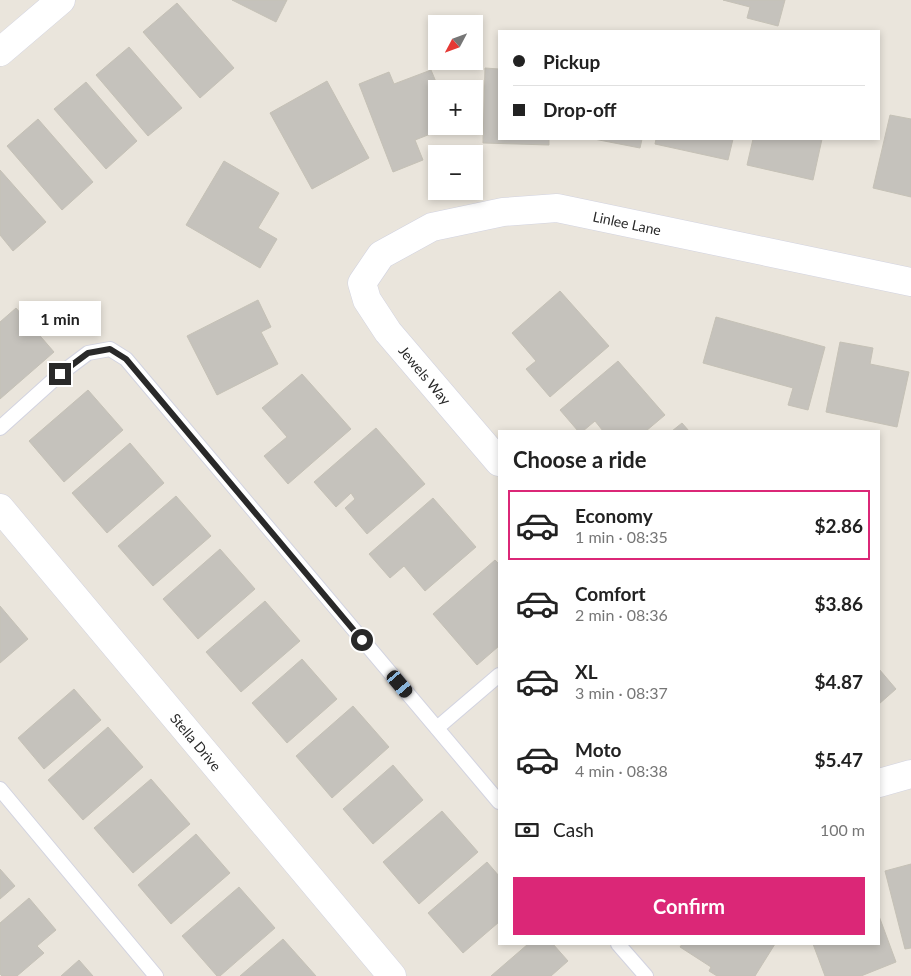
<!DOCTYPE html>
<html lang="en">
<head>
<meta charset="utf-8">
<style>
	body { margin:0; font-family:Lato,sans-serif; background:#f6f6f6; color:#222; height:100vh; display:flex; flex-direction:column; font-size:19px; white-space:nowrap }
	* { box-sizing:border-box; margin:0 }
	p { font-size:16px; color:#767676 }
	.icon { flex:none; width:28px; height:28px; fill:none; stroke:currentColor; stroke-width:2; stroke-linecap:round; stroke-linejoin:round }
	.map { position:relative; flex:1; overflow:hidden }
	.sheet { position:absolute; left:498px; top:430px; width:382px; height:515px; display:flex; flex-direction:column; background:#fff; border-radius:0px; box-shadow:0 2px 8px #0003 }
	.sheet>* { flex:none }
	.hud { position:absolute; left:498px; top:30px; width:382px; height:110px; border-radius:0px; box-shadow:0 2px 8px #0003; display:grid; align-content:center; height:110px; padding:0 15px; background:#fff }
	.needle { width:32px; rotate:229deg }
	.controls { position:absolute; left:428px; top:15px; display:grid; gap:10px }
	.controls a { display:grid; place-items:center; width:55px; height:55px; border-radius:0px; background:#fff; box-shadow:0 2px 8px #0003; font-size:25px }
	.end { position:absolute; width:22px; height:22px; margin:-11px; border:6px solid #292929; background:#fff; box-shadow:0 0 0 2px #fff }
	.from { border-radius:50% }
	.bubble { position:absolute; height:35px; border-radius:0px; background:#fff; box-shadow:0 2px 8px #0003; font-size:16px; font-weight:700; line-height:35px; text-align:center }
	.car { position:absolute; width:15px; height:30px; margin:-15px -8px; border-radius:6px; box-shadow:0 0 4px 1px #0007; background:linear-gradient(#222 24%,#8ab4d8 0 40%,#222 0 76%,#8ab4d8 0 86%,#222 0) }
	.hud b { display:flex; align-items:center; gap:18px; height:48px; font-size:19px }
	.hud b+b { border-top:1px solid #e0e0e0 }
	.hud i { width:12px; height:12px; background:#222 }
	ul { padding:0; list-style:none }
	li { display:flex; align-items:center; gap:15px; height:70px; margin:0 10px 8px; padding:0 5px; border:2px solid transparent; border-radius:0px }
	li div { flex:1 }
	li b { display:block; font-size:19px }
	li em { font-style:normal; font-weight:700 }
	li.on { border-color:#db2777 }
	li>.icon { width:45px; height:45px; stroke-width:1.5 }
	h2 { padding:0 15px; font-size:22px; line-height:60px }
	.pay { display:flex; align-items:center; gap:12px; height:55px; padding:0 15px; font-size:19px }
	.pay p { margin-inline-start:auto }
	.action { display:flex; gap:10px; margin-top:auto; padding:10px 15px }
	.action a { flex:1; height:58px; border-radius:0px; background:#db2777; color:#fff; font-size:20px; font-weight:700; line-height:58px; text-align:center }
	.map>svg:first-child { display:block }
</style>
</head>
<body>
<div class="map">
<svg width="911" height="976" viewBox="0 0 911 976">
	<rect width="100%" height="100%" fill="#eae5dc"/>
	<!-- building -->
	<g fill="#c5c2bc" stroke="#c5c1b6">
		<path d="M 232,0 L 287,0 L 276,22 Z"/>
		<path d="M 723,0 L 785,0 L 778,26 L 747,18 L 750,7 Z"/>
		<path d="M 177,3 L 234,68 L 200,98 L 143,32 Z"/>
		<path d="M 129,47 L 182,108 L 148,136 L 96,75 Z"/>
		<path d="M 485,68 L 499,69 L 499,139 L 549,139 L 549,145 L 483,143 Z"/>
		<path d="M 431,70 L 439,89 L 436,89 L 436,126 L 451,126 L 415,140 L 423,160 L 393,172 L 359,84 L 389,72 L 394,84 Z"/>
		<path d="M 327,81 L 369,158 L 312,189 L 270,113 Z"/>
		<path d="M 86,82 L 137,141 L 106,169 L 54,109 Z"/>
		<path d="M 890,115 L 911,119 L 911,197 L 873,188 Z"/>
		<path d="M 38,119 L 93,182 L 62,210 L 7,146 Z"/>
		<path d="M 594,139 L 642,139 L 640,148 Z"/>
		<path d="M 656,139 L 733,139 L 728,160 L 655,144 Z"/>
		<path d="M 753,139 L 822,139 L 813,180 L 747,165 Z"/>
		<path d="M 224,161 L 279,193 L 258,228 L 277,239 L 260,268 L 186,225 Z"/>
		<path d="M 0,170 L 46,222 L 13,251 L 0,235 Z"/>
		<path d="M 560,291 L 609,346 L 550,397 L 526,369 L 536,361 L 512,333 Z"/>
		<path d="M 258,300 L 271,327 L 261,332 L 278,364 L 217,395 L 187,336 Z"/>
		<path d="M 16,308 L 54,352 L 0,399 L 0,322 Z"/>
		<path d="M 716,317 L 825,347 L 808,410 L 788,405 L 793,388 L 703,363 Z"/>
		<path d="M 840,342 L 873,348 L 870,364 L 909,372 L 897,427 L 826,412 Z"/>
		<path d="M 618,361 L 665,415 L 646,431 L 603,431 L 595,421 L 583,431 L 578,431 L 560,410 Z"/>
		<path d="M 302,374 L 351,429 L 288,484 L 264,456 L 287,437 L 262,408 Z"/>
		<path d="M 88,390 L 123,430 L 64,482 L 29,441 Z"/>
		<path d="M 682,423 L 689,431 L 672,431 Z"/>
		<path d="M 376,428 L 425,484 L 367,534 L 345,508 L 355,499 L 351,493 L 336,507 L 314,482 Z"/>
		<path d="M 130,443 L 164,483 L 107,533 L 72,493 Z"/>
		<path d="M 176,496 L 211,536 L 153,586 L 118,546 Z"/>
		<path d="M 433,498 L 476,547 L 425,591 L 404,566 L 390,578 L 369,554 Z"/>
		<path d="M 220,549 L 255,589 L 198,639 L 163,599 Z"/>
		<path d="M 495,560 L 499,564 L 499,646 L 477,665 L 433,614 Z"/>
		<path d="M 265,601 L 300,641 L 241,692 L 206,652 Z"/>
		<path d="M 0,606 L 28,639 L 0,663 Z"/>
		<path d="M 302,659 L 337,699 L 287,743 L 252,703 Z"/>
		<path d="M 879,669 L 896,689 L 879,704 Z"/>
		<path d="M 74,689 L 101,720 L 44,769 L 18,738 Z"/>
		<path d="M 353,706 L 389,747 L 332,798 L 296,756 Z"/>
		<path d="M 108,727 L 143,767 L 83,820 L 48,780 Z"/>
		<path d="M 393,765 L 423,800 L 373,844 L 343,809 Z"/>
		<path d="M 151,779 L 190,824 L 133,873 L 94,828 Z"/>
		<path d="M 442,811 L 478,852 L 419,904 L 383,862 Z"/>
		<path d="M 196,834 L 230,873 L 171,924 L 138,885 Z"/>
		<path d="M 487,862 L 499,876 L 499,922 L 463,953 L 428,913 Z"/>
		<path d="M 911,864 L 911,948 L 905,949 L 885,871 Z"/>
		<path d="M 0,869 L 15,886 L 0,899 Z"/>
		<path d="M 239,887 L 275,928 L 220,976 L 217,976 L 182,936 Z"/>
		<path d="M 29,898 L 56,930 L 37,946 L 44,953 L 17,976 L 2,976 L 0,974 L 0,923 Z"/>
		<path d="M 879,916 L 896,962 L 861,976 L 825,976 L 813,944 L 879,944 Z"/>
		<path d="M 283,939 L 316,976 L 240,976 Z"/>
		<path d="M 528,944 L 553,944 L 568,961 L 551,976 L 491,976 Z"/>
		<path d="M 682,944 L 775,944 L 755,976 L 717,976 L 709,971 L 711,967 L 680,947 Z"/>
		<path d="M 79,960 L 93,976 L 61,976 Z"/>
	</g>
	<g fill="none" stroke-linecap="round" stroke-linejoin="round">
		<defs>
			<g id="service">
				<path d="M 0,428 L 60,374 L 88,353 L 110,349 L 126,359 L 499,802"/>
				<path d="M 437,728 L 499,675"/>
				<path d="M 0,789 L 156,976"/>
				<path d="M 618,944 L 646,976"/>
			</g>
			<g id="minor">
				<path d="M 0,52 L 61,0"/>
				<path d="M 499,462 L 388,332 L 367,300 L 362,283 L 381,255 L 432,227 L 503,212 L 557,208 L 911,282"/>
				<path d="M 0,508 L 392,976"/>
				<path d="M 879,783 L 911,774"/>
			</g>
		</defs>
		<!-- service casing -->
		<use href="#service" stroke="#d2d3e0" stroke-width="16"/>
		<!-- minor casing -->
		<use href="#minor" stroke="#d2d3e0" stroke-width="29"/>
		<!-- service -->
		<use href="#service" stroke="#fff" stroke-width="14"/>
		<!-- minor -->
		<use href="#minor" stroke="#fff" stroke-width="28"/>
	</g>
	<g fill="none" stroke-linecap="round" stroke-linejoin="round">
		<!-- route -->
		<path stroke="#292929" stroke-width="6" d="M 60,374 L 88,353 L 110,349 L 126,359 L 362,640"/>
	</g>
	<g text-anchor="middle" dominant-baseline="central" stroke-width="5" stroke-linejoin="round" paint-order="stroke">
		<!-- street labels -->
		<g font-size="14" fill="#292929" stroke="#fff">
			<text transform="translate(627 223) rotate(12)">Linlee Lane</text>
			<text transform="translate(425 375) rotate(50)">Jewels Way</text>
			<text transform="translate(196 742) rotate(50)">Stella Drive</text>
		</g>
	</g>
</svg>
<div class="controls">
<a><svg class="needle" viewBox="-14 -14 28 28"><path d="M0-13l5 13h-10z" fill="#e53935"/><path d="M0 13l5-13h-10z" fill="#767676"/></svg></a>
<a>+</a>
<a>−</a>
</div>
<i class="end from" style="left:362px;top:640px"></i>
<i class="end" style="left:60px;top:374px"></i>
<div class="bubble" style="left:19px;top:301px;width:82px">1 min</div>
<i class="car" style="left:400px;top:684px;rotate:140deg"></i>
<div class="hud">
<b><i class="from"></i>Pickup</b>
<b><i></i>Drop-off</b>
</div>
<section class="sheet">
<h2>Choose a ride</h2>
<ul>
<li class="on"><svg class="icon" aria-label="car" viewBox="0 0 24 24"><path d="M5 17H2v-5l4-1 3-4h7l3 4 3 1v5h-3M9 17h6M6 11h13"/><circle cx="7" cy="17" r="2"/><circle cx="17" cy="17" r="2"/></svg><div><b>Economy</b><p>1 min · 08:35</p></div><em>$2.86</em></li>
<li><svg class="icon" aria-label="car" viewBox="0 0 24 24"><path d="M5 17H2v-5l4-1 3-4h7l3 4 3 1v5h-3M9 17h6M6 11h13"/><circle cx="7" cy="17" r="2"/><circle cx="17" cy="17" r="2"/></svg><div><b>Comfort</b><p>2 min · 08:36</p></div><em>$3.86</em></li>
<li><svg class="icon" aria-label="car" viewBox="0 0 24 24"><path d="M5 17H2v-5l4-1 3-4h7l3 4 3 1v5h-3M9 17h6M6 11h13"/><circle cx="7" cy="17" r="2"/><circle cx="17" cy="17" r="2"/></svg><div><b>XL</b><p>3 min · 08:37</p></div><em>$4.87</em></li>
<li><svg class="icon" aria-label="car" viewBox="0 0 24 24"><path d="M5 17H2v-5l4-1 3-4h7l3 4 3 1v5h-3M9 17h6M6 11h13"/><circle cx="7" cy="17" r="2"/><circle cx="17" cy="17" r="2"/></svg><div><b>Moto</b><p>4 min · 08:38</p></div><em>$5.47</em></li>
</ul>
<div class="pay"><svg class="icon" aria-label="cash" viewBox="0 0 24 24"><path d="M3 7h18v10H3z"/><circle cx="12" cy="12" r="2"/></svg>Cash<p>100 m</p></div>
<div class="action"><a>Confirm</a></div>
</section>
</div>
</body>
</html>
